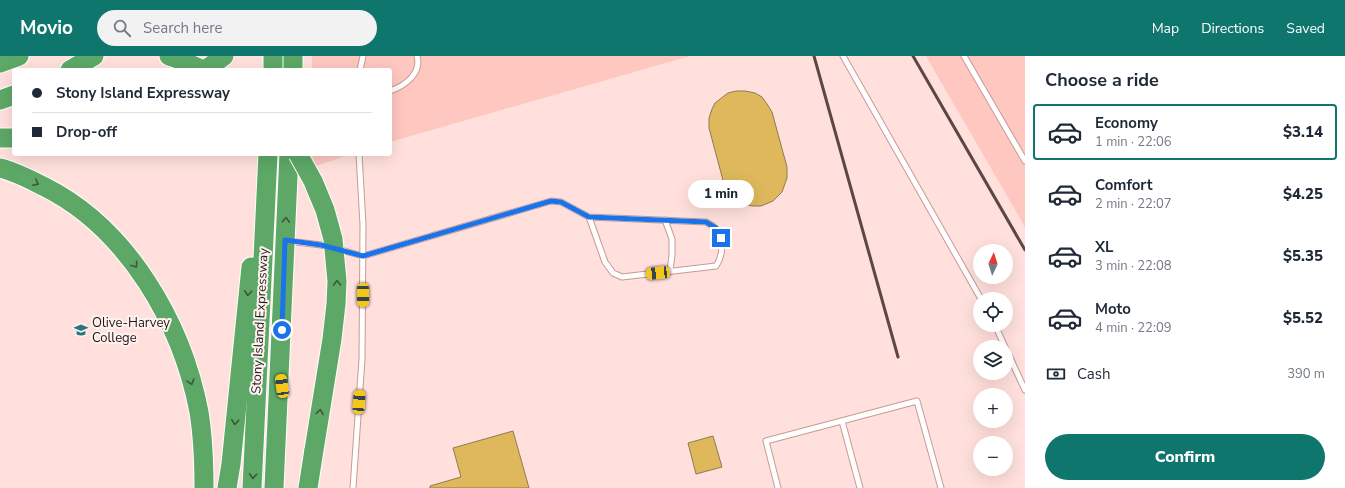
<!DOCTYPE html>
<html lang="en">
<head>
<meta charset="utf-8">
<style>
	body { margin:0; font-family:"Nunito Sans",sans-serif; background:#f2f2f3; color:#1f2937; height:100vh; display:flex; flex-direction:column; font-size:15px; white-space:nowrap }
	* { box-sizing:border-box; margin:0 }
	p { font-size:13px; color:#747a83 }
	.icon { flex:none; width:22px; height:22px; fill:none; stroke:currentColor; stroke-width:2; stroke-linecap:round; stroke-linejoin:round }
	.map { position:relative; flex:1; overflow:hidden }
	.details { display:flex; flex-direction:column; background:#fff; width:320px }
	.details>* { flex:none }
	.hud { position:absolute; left:12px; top:12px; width:380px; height:88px; border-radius:4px; box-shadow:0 4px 16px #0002; display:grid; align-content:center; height:88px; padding:0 20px; background:#fff }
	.needle { width:26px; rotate:4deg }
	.buttons { position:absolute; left:973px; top:188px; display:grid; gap:8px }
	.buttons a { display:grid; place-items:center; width:40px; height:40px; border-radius:50%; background:#fff; box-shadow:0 4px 16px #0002; font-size:20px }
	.end { position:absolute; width:18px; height:18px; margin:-9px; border:5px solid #1a73e8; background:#fff; box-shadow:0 0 0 2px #fff }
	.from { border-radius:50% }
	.bubble { position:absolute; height:28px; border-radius:14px; background:#fff; box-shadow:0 4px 16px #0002; font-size:13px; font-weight:800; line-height:28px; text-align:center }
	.car { position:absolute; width:12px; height:24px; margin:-12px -6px; border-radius:5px; box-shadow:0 0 3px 1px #0007; background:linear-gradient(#f5c518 24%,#345 0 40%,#f5c518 0 76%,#345 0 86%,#f5c518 0) }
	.hud b { display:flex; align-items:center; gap:14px; height:38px; font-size:15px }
	.hud b+b { border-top:1px solid #e0e1e3 }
	.hud i { width:10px; height:10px; background:#1f2937 }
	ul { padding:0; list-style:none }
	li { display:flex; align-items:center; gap:12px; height:56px; margin:0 8px 6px; padding:0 12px; border:2px solid transparent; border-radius:4px }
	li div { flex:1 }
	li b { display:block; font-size:15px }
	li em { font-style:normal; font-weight:800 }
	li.on { border-color:#0f766e }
	li>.icon { width:36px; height:36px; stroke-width:1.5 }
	h2 { padding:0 20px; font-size:18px; line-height:48px }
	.pay { display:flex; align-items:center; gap:10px; height:44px; padding:0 20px; font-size:15px }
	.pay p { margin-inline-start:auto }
	.primary-button { display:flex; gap:8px; margin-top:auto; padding:8px 20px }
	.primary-button a { flex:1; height:46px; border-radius:24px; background:#0f766e; color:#fff; font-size:16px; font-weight:800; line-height:46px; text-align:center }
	header { display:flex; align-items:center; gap:24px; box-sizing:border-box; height:56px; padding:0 20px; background:#0f766e; color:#fff }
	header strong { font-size:19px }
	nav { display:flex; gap:22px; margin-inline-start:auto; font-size:14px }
	.search { width:280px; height:36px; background:#f2f2f3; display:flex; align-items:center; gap:10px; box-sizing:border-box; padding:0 14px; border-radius:22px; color:#747a83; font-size:15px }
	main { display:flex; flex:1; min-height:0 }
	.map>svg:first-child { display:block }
</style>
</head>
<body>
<header>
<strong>Movio</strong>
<div class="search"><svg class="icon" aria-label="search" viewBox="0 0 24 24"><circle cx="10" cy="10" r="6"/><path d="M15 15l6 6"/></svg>Search here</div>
<nav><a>Map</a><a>Directions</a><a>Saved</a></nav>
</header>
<main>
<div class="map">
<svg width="1025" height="432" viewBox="0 0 1025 432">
	<rect width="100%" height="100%" fill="#ffe0dc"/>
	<!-- green -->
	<g fill="#fec7c0">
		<path d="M 312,0 L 690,0 L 390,86 L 390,14 L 312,14 Z"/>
		<path d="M 926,0 L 1025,0 L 1025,171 Z"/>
		<path d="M 311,98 L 351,98 L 316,110 Z"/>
	</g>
	<!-- building -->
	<g fill="#deb85b" stroke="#8c7b55">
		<path d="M 736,35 L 745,35 L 755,37 L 762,41 L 767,48 L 772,56 L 787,111 L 787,122 L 782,136 L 773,145 L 761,150 L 752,150 L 742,148 L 733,142 L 727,134 L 724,128 L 709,72 L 709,62 L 712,53 L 715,47 L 728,37 Z"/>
		<path d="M 513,375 L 529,432 L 430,432 L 430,430 L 461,421 L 453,392 Z"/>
		<path d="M 713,380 L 722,411 L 696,418 L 688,387 Z"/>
	</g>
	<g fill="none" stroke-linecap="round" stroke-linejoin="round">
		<defs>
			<g id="service">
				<path d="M 843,0 L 981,243"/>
				<path d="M 964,0 L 1025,105"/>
				<path d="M 360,14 L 363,0"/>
				<path d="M 390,35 C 404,30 422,18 417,0"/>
				<path d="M 665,164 L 672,183 L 672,199 L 670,215"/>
				<path d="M 288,185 L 321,189 L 330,191"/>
				<path d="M 338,193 L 363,200 L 551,145 L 561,146 L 589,161 L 706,166 C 710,168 714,170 717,174 C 724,184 723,200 716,210 L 622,221 L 613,217 L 605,206 L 589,161"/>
				<path d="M 995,269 L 1005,291"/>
				<path d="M 1006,293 L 1025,334"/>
				<path d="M 842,365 L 860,432"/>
				<path d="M 353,432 L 362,303 L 363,169 L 359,98"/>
				<path d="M 778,432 L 766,385 L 917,345 L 941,432"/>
			</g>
			<g id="motorway">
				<path d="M 169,0 L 181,4 L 203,14"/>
				<path d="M 0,7 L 19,0"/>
				<path d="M 70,14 L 94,0"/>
				<path d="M 205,14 L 224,0"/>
				<path d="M 273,14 L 273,0"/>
				<path d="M 293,14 L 293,0"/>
				<path d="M 0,44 L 14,39"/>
				<path d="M 0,82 L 14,82"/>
				<path d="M 0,112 C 16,116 31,124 45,131 C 128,173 182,267 199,356 C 203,381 204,407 204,432"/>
				<path d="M 227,432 L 231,408 L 251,211"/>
				<path d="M 252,432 L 268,98"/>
				<path d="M 274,432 L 289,98"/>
				<path d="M 308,432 L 314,394"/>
			</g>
		</defs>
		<!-- service casing -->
		<use href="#service" stroke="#c99a94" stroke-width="7"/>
		<!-- motorway casing -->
		<use href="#motorway" stroke="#fff" stroke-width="21"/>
		<!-- service -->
		<use href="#service" stroke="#fff" stroke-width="5"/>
		<!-- motorway -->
		<use href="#motorway" stroke="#5da867" stroke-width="19"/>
		<!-- rail -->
		<g stroke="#5b4744" stroke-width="3">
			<path d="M 814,0 L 898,301"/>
			<path d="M 913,0 L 1025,194"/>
		</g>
		<defs>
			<path id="motorway-bridge" d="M 298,98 L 313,125 L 325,154 L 333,183 L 337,225 L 336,248 L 332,283 L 314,394"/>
		</defs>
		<!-- motorway-bridge casing -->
		<use href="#motorway-bridge" stroke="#fff" stroke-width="21" stroke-linecap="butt"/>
		<!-- motorway-bridge -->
		<use href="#motorway-bridge" stroke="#5da867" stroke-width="19"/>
	</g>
	<!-- one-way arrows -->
	<defs><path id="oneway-chevron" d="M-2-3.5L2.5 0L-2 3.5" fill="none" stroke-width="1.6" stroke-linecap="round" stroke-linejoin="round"/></defs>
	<g stroke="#3f5739">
		<use href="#oneway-chevron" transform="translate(36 127) rotate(27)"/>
		<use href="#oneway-chevron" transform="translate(286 164) rotate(-87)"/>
		<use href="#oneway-chevron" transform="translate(135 209) rotate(54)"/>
		<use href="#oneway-chevron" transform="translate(337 227) rotate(-91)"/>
		<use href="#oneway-chevron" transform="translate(248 237) rotate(95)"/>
		<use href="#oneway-chevron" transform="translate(191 326) rotate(74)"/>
		<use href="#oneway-chevron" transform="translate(320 356) rotate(-81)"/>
		<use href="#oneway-chevron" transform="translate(235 366) rotate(96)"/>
		<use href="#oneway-chevron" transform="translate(253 420) rotate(94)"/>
	</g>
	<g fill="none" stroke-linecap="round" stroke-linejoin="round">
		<!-- route -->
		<path stroke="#1a73e8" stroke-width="5" d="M 282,274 L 285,184 L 321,189 L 363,200 L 551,145 L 561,146 L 589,161 L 706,166 L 716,172 L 721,182"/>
	</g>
	<!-- icons -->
	<defs>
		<symbol id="university-bare" viewBox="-9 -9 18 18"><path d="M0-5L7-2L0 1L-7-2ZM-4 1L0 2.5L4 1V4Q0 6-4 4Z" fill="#2c747e" stroke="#fdf3f1" stroke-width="2.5" paint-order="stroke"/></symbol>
	</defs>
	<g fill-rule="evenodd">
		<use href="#university-bare" x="71" y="264" width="20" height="20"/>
	</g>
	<g text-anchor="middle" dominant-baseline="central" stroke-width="4" stroke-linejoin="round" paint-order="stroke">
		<!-- street labels -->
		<g font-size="13" fill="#261513" stroke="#fdf3f1">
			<text transform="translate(260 265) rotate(-87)">Stony Island Expressway</text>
		</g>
		<!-- poi labels -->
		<g font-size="13" fill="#261513" stroke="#fdf3f1" text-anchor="start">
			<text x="92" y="267">Olive-Harvey<tspan x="92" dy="15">College</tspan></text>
		</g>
	</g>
</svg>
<div class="buttons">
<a><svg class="needle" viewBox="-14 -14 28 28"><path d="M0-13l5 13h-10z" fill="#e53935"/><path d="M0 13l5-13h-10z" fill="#747a83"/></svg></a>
<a><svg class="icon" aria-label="locate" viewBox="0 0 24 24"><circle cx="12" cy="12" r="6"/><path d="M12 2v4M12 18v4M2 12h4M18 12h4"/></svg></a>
<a><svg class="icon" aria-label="layers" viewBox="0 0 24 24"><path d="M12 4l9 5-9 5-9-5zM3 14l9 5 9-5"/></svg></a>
<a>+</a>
<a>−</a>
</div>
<i class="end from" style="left:282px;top:274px"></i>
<i class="end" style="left:721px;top:182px"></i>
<div class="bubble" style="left:688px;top:124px;width:66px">1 min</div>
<i class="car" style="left:658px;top:217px;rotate:264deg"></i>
<i class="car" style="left:363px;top:239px;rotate:180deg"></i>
<i class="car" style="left:282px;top:330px;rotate:352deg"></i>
<i class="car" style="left:359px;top:346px;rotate:4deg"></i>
<div class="hud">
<b><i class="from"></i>Stony Island Expressway</b>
<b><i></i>Drop-off</b>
</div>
</div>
<section class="details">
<h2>Choose a ride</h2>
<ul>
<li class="on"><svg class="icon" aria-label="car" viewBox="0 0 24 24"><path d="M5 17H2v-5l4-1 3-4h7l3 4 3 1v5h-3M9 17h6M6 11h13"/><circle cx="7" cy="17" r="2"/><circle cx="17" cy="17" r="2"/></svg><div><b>Economy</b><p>1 min · 22:06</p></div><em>$3.14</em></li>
<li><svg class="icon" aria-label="car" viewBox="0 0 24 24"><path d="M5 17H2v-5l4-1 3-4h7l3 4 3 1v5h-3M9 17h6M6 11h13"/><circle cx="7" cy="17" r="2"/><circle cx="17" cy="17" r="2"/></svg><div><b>Comfort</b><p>2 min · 22:07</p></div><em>$4.25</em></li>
<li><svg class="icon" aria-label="car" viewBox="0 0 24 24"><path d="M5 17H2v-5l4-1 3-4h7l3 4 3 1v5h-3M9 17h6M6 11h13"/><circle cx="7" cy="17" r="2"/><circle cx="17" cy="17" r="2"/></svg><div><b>XL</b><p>3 min · 22:08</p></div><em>$5.35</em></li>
<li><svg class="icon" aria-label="car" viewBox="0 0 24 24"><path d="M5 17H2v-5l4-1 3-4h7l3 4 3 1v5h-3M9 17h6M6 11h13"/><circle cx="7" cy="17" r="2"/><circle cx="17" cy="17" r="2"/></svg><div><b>Moto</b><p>4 min · 22:09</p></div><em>$5.52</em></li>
</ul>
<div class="pay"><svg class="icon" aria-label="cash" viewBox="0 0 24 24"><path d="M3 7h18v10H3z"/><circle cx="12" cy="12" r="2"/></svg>Cash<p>390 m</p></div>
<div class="primary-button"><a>Confirm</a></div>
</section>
</main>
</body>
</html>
